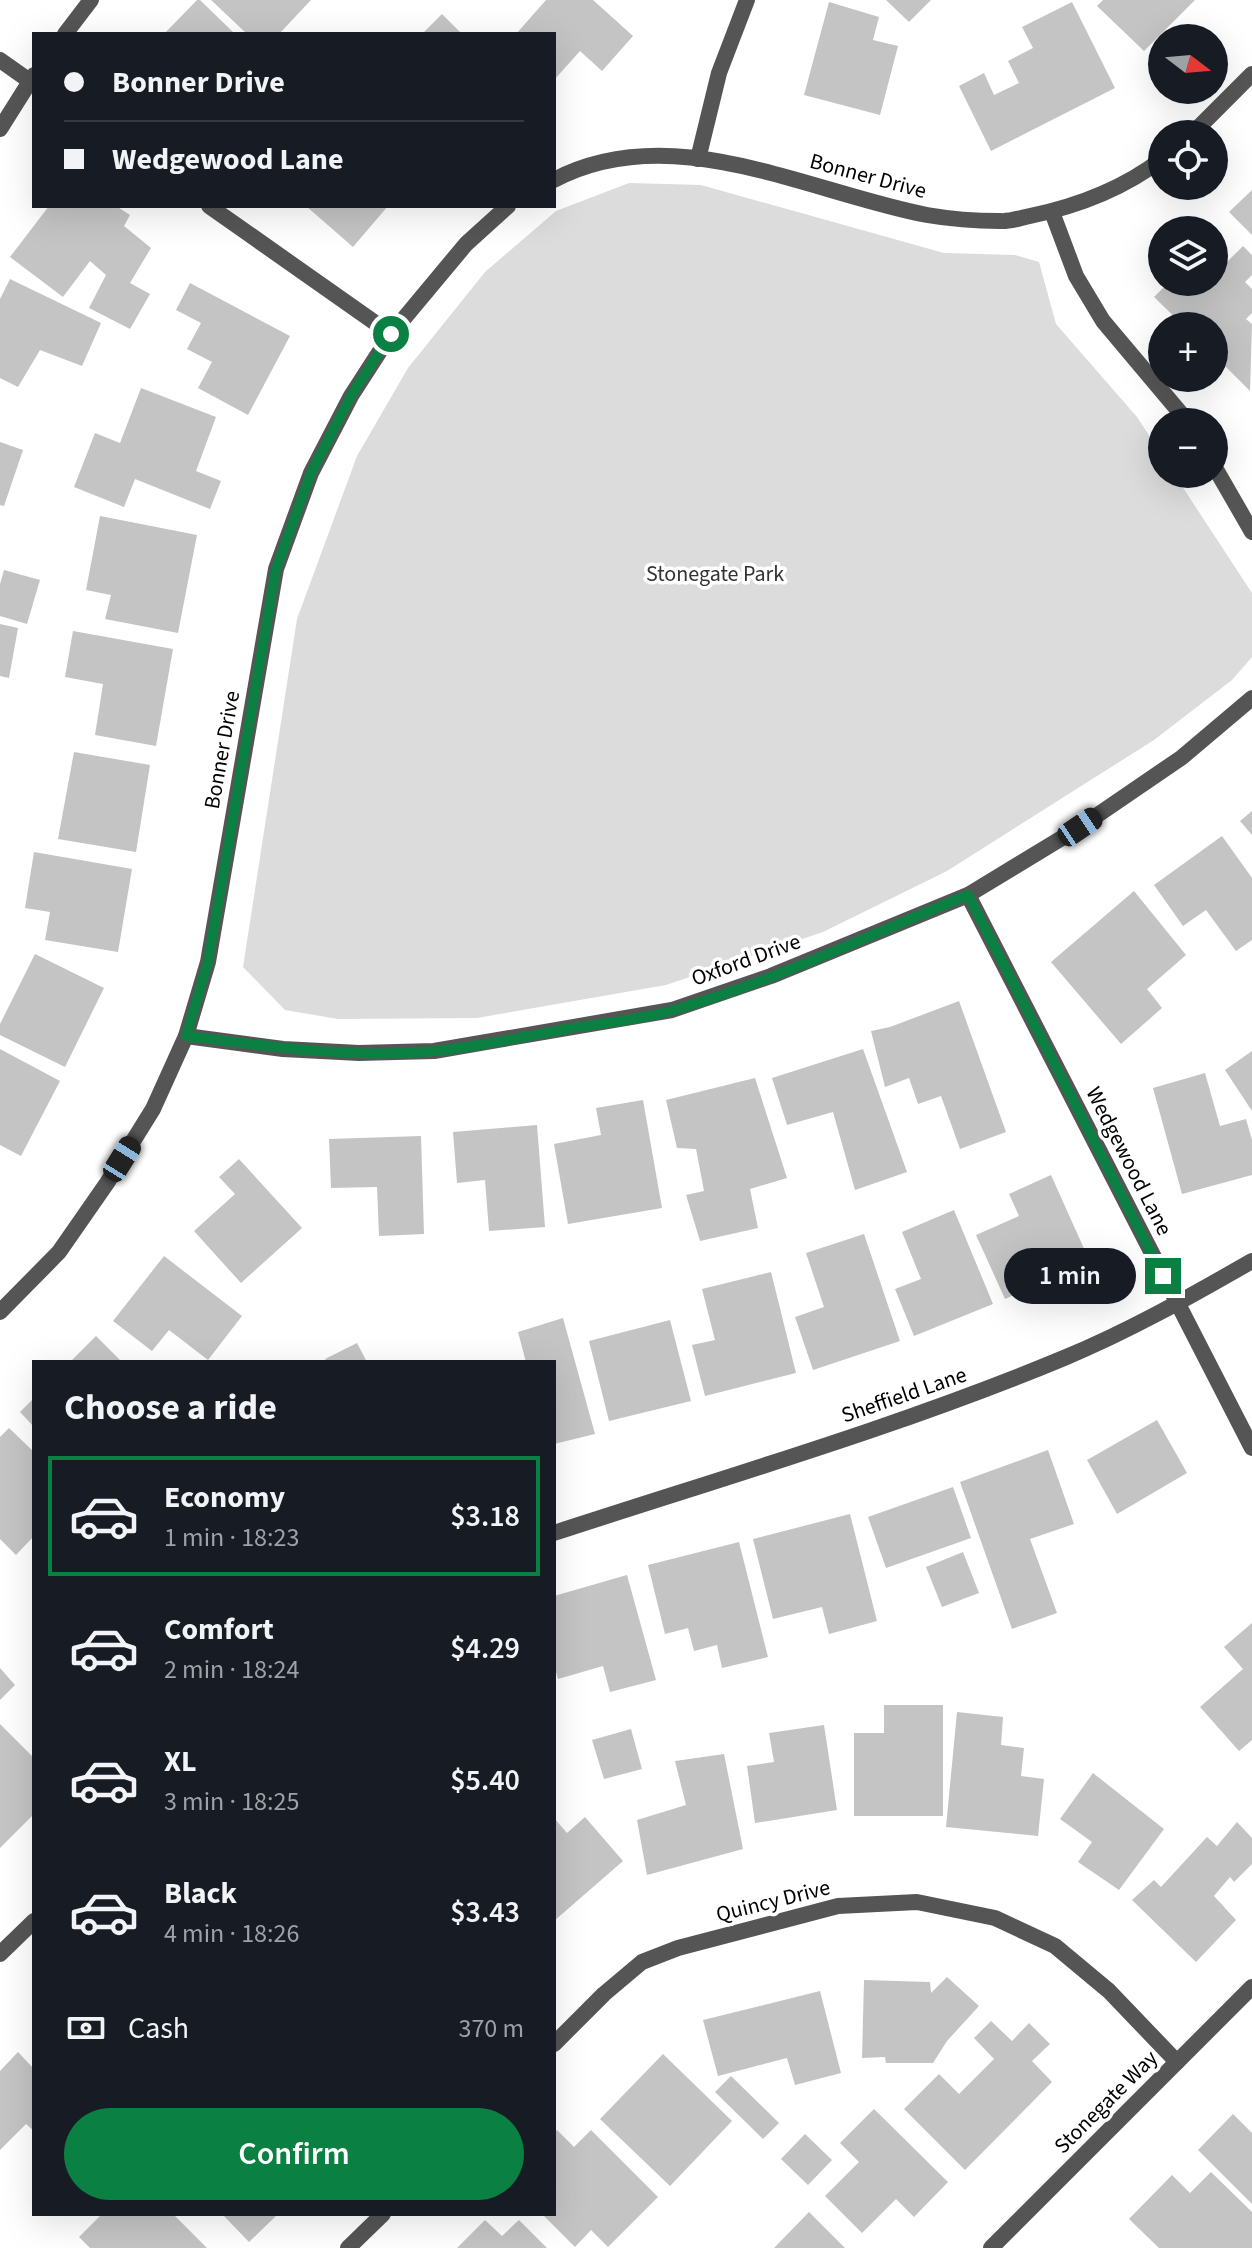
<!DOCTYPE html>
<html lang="en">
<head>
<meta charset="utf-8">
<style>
	body { margin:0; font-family:"Source Sans 3",sans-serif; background:#242831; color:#f1f3f6; height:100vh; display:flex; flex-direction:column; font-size:30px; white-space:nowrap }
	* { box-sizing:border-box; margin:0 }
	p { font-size:26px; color:#9ea1a6 }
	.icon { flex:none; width:44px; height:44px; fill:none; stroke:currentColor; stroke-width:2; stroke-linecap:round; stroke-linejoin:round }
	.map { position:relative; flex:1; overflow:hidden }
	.sheet { position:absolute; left:32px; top:1360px; width:524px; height:856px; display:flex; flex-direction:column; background:#171b24; border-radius:0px; box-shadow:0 8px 32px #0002 }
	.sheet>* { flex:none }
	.guide { position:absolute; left:32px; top:32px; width:524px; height:176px; border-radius:0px; box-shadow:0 8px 32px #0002; display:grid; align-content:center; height:176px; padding:0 32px; background:#171b24 }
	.needle { width:52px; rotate:106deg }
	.tools { position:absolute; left:1148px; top:24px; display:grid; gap:16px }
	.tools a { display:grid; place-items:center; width:80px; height:80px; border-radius:50%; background:#171b24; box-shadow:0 8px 32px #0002; font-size:40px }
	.end { position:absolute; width:36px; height:36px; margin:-18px; border:10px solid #0b8043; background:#fff; box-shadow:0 0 0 4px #fff }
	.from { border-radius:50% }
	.bubble { position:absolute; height:56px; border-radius:28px; background:#171b24; box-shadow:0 8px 32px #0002; font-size:26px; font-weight:600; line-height:56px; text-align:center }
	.car { position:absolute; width:24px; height:48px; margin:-24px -12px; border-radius:10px; box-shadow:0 0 6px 2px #0007; background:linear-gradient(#222 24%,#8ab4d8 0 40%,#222 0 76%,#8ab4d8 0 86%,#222 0) }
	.guide b { display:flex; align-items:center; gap:28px; height:76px; font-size:30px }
	.guide b+b { border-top:2px solid #363941 }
	.guide i { width:20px; height:20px; background:#f1f3f6 }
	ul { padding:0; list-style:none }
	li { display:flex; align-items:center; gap:24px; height:120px; margin:0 16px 12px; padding:0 16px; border:4px solid transparent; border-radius:0px }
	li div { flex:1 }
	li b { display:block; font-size:30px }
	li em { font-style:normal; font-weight:600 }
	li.current { border-color:#0b8043 }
	li>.icon { width:72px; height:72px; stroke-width:1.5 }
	h2 { padding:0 32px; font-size:36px; line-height:96px }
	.pay { display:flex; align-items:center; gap:20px; height:88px; padding:0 32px; font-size:30px }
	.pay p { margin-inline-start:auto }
	.action { display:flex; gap:16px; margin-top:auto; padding:16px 32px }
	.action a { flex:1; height:92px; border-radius:48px; background:#0b8043; color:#fff; font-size:32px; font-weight:600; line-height:92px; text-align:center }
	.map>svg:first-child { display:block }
</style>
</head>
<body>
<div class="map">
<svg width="1252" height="2248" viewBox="0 0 1252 2248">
	<rect width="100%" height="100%" fill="#fff"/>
	<!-- green -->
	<path fill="#dcdcdc" d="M 629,183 L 701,185 L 944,253 L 1015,255 L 1039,262 L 1056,324 L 1137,417 L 1162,455 L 1162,474 L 1174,474 L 1252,593 L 1252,657 L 1232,680 L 1154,740 L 947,871 L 823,932 L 666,985 L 477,1018 L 338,1019 L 285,1010 L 243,967 L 297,619 L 357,456 L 408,368 L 485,272 L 556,211 Z"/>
	<!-- building -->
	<g fill="#c4c4c4">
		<path d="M 197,0 L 200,0 L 235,34 L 164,34 Z"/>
		<path d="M 211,0 L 311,0 L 279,34 L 247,34 Z"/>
		<path d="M 546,0 L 593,0 L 633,36 L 602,71 L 580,51 L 554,80 L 554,34 L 516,34 Z"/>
		<path d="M 886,0 L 931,0 L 909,22 Z"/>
		<path d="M 1103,0 L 1195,0 L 1144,51 L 1097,6 Z"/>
		<path d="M 829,2 L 879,17 L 873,40 L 898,46 L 880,115 L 804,95 Z"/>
		<path d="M 1072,2 L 1115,88 L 991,151 L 959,86 L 984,73 L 994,95 L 1019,83 L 1008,61 L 1033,48 L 1022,27 Z"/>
		<path d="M 442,14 L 462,34 L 422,34 Z"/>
		<path d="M 1252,190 L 1252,235 L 1229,212 Z"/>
		<path d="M 49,206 L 116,206 L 130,215 L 124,226 L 151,248 L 130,283 L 150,294 L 130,329 L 89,308 L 106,275 L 90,261 L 63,297 L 10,257 Z"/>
		<path d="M 306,206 L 388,206 L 353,247 Z"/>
		<path d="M 1243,246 L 1252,255 L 1252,275 L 1245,282 L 1252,289 L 1252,313 L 1246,319 L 1252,324 L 1250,391 L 1214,355 L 1214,326 L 1184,326 L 1154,297 L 1169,282 L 1214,282 L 1214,275 Z"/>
		<path d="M 10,279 L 101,323 L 82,366 L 40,350 L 18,387 L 0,378 L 0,299 Z"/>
		<path d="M 190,283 L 290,336 L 248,415 L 198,388 L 212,362 L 187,349 L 201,323 L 176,310 Z"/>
		<path d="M 141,388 L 216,417 L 196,471 L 221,481 L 210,509 L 135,479 L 124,507 L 74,487 L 95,433 L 120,443 Z"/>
		<path d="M 0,442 L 23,450 L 4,506 L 0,505 Z"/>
		<path d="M 100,516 L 197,535 L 178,633 L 105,619 L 111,595 L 86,590 Z"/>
		<path d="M 4,570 L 40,580 L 27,624 L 0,616 L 0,584 Z"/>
		<path d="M 0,624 L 18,628 L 9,678 L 0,676 Z"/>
		<path d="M 73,631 L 173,649 L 156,746 L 95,735 L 103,684 L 65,677 Z"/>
		<path d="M 74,752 L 150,765 L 136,852 L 58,839 Z"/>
		<path d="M 1252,811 L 1252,835 L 1240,821 Z"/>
		<path d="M 1222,836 L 1252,878 L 1252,940 L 1236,951 L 1206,910 L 1183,926 L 1154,885 Z"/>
		<path d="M 34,852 L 132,869 L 118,952 L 45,940 L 50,912 L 25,908 Z"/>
		<path d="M 1134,891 L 1186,955 L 1147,989 L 1162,1008 L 1121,1044 L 1051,962 Z"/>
		<path d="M 35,954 L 104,988 L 65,1067 L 0,1035 L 0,1024 Z"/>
		<path d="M 959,1001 L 1006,1132 L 960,1149 L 941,1096 L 918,1104 L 909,1078 L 885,1087 L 871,1031 L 890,1027 Z"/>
		<path d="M 0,1049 L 60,1081 L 21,1156 L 0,1145 Z"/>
		<path d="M 863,1049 L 907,1172 L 855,1190 L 833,1112 L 787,1125 L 772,1078 Z"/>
		<path d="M 1252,1051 L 1252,1111 L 1225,1070 Z"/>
		<path d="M 1205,1073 L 1220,1126 L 1246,1119 L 1252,1140 L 1252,1175 L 1182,1194 L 1153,1088 Z"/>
		<path d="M 755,1078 L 787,1178 L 750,1189 L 758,1228 L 700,1241 L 686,1195 L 704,1191 L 696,1149 L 677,1148 L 666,1100 Z"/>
		<path d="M 643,1100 L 662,1208 L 568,1224 L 554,1144 L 601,1135 L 596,1108 Z"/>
		<path d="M 537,1125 L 545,1227 L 489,1231 L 485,1180 L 457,1183 L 453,1132 Z"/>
		<path d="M 421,1136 L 424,1234 L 379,1236 L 377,1187 L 331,1188 L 329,1139 Z"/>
		<path d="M 239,1159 L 302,1228 L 241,1283 L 194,1231 L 235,1194 L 219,1177 Z"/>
		<path d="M 1051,1175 L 1090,1262 L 1005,1299 L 976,1235 L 1019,1216 L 1009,1194 Z"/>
		<path d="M 954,1210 L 993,1304 L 914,1336 L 895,1289 L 921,1279 L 902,1232 Z"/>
		<path d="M 864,1234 L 900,1341 L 813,1370 L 795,1317 L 824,1307 L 806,1253 Z"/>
		<path d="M 164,1256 L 242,1316 L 208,1360 L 169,1330 L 152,1351 L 113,1321 Z"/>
		<path d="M 771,1272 L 796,1373 L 705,1396 L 692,1345 L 715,1340 L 702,1289 Z"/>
		<path d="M 563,1318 L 595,1434 L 554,1444 L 554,1362 L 526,1362 L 518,1332 Z"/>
		<path d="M 670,1320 L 691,1401 L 609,1421 L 589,1341 Z"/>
		<path d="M 96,1336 L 122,1362 L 70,1362 Z"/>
		<path d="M 357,1343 L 367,1362 L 327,1362 L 325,1359 Z"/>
		<path d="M 34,1398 L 34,1427 L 20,1412 Z"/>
		<path d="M 1157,1420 L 1187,1473 L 1117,1514 L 1087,1460 Z"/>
		<path d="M 9,1428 L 34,1452 L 34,1536 L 16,1555 L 0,1539 L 0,1437 Z"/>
		<path d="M 1048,1450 L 1074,1524 L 1030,1539 L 1057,1613 L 1012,1629 L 960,1482 Z"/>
		<path d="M 953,1487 L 971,1538 L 886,1568 L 868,1517 Z"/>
		<path d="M 850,1514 L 877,1621 L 829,1634 L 822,1607 L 773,1619 L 753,1539 Z"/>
		<path d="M 739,1542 L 768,1657 L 722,1668 L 717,1645 L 694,1651 L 688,1628 L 665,1634 L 648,1565 Z"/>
		<path d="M 963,1552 L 979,1593 L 942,1607 L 926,1567 Z"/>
		<path d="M 627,1575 L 656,1680 L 610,1692 L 603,1666 L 558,1679 L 554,1665 L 554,1596 Z"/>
		<path d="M 1252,1623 L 1252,1740 L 1239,1751 L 1200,1707 L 1243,1669 L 1224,1647 Z"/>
		<path d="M 0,1668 L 15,1685 L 0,1700 Z"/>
		<path d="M 884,1705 L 943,1705 L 943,1816 L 854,1816 L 854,1733 L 884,1733 Z"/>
		<path d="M 957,1712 L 1003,1717 L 1001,1745 L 1024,1748 L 1021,1776 L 1044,1779 L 1038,1836 L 946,1827 Z"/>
		<path d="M 0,1724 L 34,1758 L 34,1814 L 0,1848 Z"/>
		<path d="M 824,1725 L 837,1810 L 755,1823 L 747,1766 L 774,1762 L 769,1733 Z"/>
		<path d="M 631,1729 L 642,1769 L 604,1779 L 592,1740 Z"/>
		<path d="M 724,1754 L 743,1849 L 647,1875 L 637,1820 L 686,1805 L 675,1761 Z"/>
		<path d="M 1093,1773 L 1164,1829 L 1119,1890 L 1078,1862 L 1092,1842 L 1060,1819 Z"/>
		<path d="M 585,1817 L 623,1861 L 554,1921 L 554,1818 L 567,1833 Z"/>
		<path d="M 1237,1822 L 1252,1838 L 1252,1864 L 1234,1882 L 1230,1877 L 1214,1896 L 1236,1920 L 1196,1962 L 1132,1900 L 1154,1880 L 1161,1887 L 1207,1837 L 1217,1846 Z"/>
		<path d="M 947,1977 L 979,2006 L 947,2041 L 933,2063 L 886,2063 L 885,2057 L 862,2058 L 864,1980 L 930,1982 L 931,1993 Z"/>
		<path d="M 820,1991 L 841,2073 L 795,2085 L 787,2058 L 718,2076 L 703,2020 Z"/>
		<path d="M 991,2021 L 1012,2041 L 1029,2023 L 1050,2044 L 1032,2061 L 1052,2082 L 965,2170 L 904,2109 L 939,2074 L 959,2094 L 994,2059 L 974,2038 Z"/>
		<path d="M 18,2052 L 34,2069 L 34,2131 L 26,2124 L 0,2150 L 0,2071 Z"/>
		<path d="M 663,2054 L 732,2121 L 670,2186 L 600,2119 Z"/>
		<path d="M 731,2076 L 779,2123 L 763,2139 L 715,2092 Z"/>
		<path d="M 874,2109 L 948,2182 L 914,2217 L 896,2199 L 862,2233 L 825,2196 L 859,2162 L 840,2143 Z"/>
		<path d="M 1233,2114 L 1252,2133 L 1252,2204 L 1198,2150 Z"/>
		<path d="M 557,2130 L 574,2147 L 591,2130 L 658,2197 L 608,2247 L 591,2230 L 575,2247 L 542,2214 L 554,2214 L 554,2133 Z"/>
		<path d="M 805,2134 L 832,2160 L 808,2185 L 781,2159 Z"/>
		<path d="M 1211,2172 L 1252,2212 L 1252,2248 L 1159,2248 L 1129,2219 L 1172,2175 L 1190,2193 Z"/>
		<path d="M 809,2212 L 845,2248 L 774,2248 Z"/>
		<path d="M 102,2214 L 173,2214 L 207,2248 L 90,2248 L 79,2237 Z"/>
		<path d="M 222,2214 L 278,2214 L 249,2242 Z"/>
		<path d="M 485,2220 L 502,2236 L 519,2220 L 547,2248 L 457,2248 Z"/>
	</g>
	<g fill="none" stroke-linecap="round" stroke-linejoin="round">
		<!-- minor -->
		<g stroke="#555" stroke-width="16">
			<path d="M 65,34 L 91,0"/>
			<path d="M 0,60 L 34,84"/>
			<path d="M 0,129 L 34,75"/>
			<path d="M 698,159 L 719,73 L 747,0"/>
			<path d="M 209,206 L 391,334"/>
			<path d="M 1052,212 L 1076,276 L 1103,321 L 1188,422"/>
			<path d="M 1214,466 L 1252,532"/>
			<path d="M 968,895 L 1252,1448"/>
			<path d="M 186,1036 L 283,1049 L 359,1053 L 434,1051 L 672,1010 L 771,976 L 968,895 L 1080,827 L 1181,758 L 1252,698"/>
			<path d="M 554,1533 C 725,1477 898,1427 1064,1358 C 1129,1331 1191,1296 1252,1261"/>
			<path d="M 0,1954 L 34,1921"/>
			<path d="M 554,2044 L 604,1994 L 642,1962 L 678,1948 L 838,1906 L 917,1902 L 995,1918 L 1055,1946 L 1109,1991 L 1177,2062"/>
			<path d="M 348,2248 L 383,2214"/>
			<path d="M 991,2248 L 1252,1987"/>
		</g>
		<!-- tertiary -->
		<g stroke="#555" stroke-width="16">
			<path d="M 1192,134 L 1252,74"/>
			<path d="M 554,180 C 672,118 808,192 927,215 C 950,219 976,221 1000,221 C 1009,222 1020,218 1030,216 C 1078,206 1123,189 1162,159"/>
			<path d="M 0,1312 L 59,1252 L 107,1183 L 153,1109 L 186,1036 L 208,962 L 276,569 L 311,473 L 351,396 L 391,334 L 466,244 L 508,206"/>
		</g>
	</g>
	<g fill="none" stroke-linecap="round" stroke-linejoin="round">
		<!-- route -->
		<path stroke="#0b8043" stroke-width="10" d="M 391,334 L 351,396 L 311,473 L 276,569 L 208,962 L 186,1036 C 268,1046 352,1059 434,1051 C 478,1047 523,1037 566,1029 C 602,1023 639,1020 674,1010 C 775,981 871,934 968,895 L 1163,1276"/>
	</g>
	<g text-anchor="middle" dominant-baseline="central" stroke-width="7" stroke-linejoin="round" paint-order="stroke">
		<!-- street labels -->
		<g font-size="22" fill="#000" stroke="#fff">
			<text transform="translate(868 176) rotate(15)">Bonner Drive</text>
			<text transform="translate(222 750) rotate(-80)">Bonner Drive</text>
			<text transform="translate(746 960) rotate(-20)">Oxford Drive</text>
			<text transform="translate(1129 1161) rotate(63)">Wedgewood Lane</text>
			<text transform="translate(904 1395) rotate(-19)">Sheffield Lane</text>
			<text transform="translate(773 1901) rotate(-14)">Quincy Drive</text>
			<text transform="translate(1106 2102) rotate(-45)">Stonegate Way</text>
		</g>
		<!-- park labels -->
		<g font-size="22" fill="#333" stroke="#fff">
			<text x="715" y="574">Stonegate Park</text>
		</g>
	</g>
</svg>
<div class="tools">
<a><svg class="needle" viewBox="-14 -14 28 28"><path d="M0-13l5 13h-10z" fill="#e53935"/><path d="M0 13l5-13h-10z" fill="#9ea1a6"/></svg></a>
<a><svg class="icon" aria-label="locate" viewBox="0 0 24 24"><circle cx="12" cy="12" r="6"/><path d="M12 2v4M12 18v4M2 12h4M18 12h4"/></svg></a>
<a><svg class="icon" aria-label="layers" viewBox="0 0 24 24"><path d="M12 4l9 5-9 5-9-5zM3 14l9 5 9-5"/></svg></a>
<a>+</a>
<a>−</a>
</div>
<i class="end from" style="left:391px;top:334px"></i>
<i class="end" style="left:1163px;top:1276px"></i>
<div class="bubble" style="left:1004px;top:1248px;width:132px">1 min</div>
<i class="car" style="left:1080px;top:827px;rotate:56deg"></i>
<i class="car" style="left:122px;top:1159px;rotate:32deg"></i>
<div class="guide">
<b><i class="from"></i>Bonner Drive</b>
<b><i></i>Wedgewood Lane</b>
</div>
<section class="sheet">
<h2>Choose a ride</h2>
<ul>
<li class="current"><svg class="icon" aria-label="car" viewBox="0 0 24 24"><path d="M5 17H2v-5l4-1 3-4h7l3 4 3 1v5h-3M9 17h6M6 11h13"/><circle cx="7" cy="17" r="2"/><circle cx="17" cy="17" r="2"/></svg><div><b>Economy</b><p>1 min · 18:23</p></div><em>$3.18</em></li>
<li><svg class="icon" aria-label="car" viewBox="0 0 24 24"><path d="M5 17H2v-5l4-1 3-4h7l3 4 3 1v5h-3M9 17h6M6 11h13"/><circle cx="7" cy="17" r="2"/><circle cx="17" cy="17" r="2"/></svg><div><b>Comfort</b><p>2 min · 18:24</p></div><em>$4.29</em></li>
<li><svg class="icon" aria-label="car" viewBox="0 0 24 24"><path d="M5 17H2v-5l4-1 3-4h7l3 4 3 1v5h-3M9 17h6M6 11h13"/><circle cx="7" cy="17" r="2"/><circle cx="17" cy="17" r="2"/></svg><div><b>XL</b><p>3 min · 18:25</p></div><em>$5.40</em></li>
<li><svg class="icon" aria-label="car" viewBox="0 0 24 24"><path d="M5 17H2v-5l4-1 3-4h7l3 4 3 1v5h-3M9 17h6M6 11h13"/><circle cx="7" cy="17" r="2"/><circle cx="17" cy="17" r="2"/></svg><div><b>Black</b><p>4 min · 18:26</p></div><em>$3.43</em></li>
</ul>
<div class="pay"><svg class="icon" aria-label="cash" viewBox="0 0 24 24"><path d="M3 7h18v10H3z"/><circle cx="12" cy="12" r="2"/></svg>Cash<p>370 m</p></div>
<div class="action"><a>Confirm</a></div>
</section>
</div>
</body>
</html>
